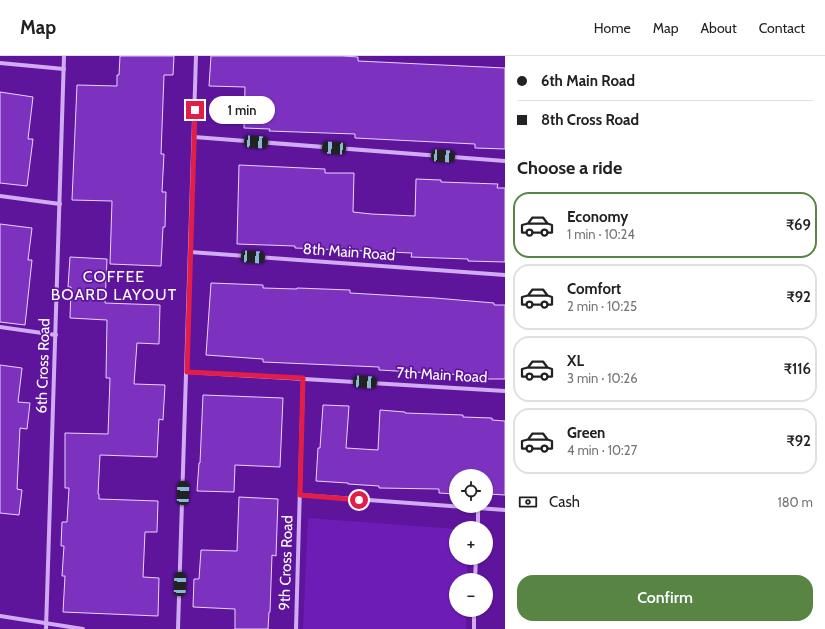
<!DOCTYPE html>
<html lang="en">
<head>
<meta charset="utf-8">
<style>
	body { margin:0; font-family:Cabin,sans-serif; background:#f6f6f6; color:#222; height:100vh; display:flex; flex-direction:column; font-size:15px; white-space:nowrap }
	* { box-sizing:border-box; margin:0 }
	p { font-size:13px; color:#767676 }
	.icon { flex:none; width:22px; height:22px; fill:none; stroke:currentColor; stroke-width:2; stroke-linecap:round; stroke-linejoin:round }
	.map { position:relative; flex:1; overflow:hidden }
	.drawer { display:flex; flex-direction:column; background:#fff; width:320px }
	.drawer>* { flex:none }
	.hud { display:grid; align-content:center; height:88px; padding:0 12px; background:#fff }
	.controls { position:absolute; left:449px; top:413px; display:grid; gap:8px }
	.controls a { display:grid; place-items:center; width:44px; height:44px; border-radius:50%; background:#fff; box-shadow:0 1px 3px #0004; font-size:20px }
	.end { position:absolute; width:18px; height:18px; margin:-9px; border:5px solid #e11d48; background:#fff; box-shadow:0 0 0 2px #fff }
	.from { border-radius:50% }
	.bubble { position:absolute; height:28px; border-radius:14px; background:#fff; box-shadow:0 1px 3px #0004; font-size:13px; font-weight:600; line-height:28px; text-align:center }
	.car { position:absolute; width:12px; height:24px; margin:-12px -6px; border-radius:5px; box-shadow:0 0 3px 1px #0007; background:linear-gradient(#222 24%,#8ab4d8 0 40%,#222 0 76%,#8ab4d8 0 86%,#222 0) }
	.hud b { display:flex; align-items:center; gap:14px; height:38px; font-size:15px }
	.hud b+b { border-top:1px solid #e0e0e0 }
	.hud i { width:10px; height:10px; background:#222 }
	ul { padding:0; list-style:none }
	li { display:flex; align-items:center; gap:12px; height:66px; margin:0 8px 6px; padding:0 4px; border:2px solid #e0e0e0; border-radius:16px }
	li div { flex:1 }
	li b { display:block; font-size:15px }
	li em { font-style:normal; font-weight:600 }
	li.current { border-color:#588544 }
	li>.icon { width:36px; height:36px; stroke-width:1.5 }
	h2 { padding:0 12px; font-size:18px; line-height:48px }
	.pay { display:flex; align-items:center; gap:10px; height:44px; padding:0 12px; font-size:15px }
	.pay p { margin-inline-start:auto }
	.button { display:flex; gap:8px; margin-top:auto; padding:8px 12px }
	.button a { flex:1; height:46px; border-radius:16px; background:#588544; color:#fff; font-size:16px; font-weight:600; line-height:46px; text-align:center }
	header { display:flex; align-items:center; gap:24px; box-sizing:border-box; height:56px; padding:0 20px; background:#fff; border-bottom:1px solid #e0e0e0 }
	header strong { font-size:19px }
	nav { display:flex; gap:22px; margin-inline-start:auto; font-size:14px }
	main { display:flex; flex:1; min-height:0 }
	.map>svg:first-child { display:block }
</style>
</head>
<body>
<header>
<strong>Map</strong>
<nav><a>Home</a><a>Map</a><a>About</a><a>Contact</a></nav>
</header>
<main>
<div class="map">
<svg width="505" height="573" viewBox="0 0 505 573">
	<rect width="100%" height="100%" fill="#5e159c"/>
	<!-- green -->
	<path fill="#6d1db6" d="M 308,462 L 456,473 L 456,502 L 467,502 L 467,524 L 456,524 L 456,554 L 466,554 L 466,573 L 303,573 Z"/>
	<!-- building -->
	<g fill="#7c31bf" stroke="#e9d4fd">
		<path d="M 120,0 L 174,0 L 173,19 L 164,19 L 161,98 L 164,98 L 162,136 L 166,136 L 165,171 L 163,171 L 161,210 L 110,208 L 112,145 L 72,144 L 77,29 L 117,30 L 117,19 L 119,19 Z"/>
		<path d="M 211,0 L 343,0 L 358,1 L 358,5 L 505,12 L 505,93 L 475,92 L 475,88 L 355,82 L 355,78 L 269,75 L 270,73 L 244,72 L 245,31 L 209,30 Z"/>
		<path d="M 0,36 L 33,41 L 28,83 L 33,83 L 27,130 L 0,127 Z"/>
		<path d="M 239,109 L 325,113 L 325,117 L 354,117 L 353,156 L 371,158 L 415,160 L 416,123 L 441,124 L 441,126 L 498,128 L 497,132 L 505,132 L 505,206 L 468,205 L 468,203 L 411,201 L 412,197 L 295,192 L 295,190 L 237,188 Z"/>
		<path d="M 0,168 L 32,172 L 28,204 L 32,204 L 25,269 L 0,266 Z"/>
		<path d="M 70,201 L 107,203 L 105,247 L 160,249 L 159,288 L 137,287 L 134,328 L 165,329 L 163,364 L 159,363 L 157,401 L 100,399 L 98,438 L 99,438 L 99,443 L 158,445 L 157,476 L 145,476 L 143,521 L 159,522 L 158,560 L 63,556 L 65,520 L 62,520 L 64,490 L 61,490 L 62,466 L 67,466 L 69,432 L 65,432 L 65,377 L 108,378 L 110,322 L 106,322 L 107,264 L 70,262 L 71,231 L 68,231 Z"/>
		<path d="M 211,227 L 263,229 L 263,232 L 297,233 L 297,232 L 350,234 L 350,237 L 435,242 L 494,247 L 494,249 L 505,249 L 505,323 L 465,323 L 465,319 L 379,314 L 379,311 L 263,306 L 263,303 L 206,299 Z"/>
		<path d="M 0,309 L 22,312 L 18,346 L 30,347 L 27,373 L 20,372 L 17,433 L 22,434 L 19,459 L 0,457 Z"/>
		<path d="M 203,339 L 283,342 L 280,411 L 235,409 L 234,436 L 197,435 L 199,407 L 200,407 Z"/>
		<path d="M 323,349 L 349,350 L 346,392 L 378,394 L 380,354 L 405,356 L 405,357 L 463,359 L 463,361 L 492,362 L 492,364 L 505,365 L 505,439 L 489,438 L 489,439 L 486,439 L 486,420 L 456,420 L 456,438 L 439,437 L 439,433 L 379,432 L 379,430 L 348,428 L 348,427 L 316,425 L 318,392 L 320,392 Z"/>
		<path d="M 239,441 L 278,443 L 276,500 L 272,499 L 270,556 L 269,556 L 268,573 L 235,573 L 235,553 L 193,551 L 194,523 L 199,523 L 201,494 L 237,495 Z"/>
	</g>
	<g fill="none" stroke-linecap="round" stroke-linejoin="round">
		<!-- minor -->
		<g stroke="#d1acf3" stroke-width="4">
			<path d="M 0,7 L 64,13"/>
			<path d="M 194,81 L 505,105"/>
			<path d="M 0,140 L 60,148"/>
			<path d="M 190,196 L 505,219"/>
			<path d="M 0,271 L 56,279"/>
			<path d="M 187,316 L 505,335"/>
			<path d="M 300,439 L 505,454"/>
			<path d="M 478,472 L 478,453"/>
			<path d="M 475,524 L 476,502"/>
			<path d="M 0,560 L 83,573"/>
			<path d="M 46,573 L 64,0"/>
			<path d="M 178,573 L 196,0"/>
			<path d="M 296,573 L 303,323"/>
			<path d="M 474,573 L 474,554"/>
		</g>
	</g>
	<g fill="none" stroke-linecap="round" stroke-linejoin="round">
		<!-- route -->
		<path stroke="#e11d48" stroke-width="5" d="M 195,54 L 187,316 L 303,322 L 300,439 L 359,444"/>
	</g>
	<g text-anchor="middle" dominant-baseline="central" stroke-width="3.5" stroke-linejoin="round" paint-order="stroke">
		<!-- street labels -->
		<g font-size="15" fill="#fff" stroke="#5e159c">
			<text transform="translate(349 196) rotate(4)">8th Main Road</text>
			<text transform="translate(43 310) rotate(-88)">6th Cross Road</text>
			<text transform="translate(442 319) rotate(3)">7th Main Road</text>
			<text transform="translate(286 507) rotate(-88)">9th Cross Road</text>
		</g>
		<!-- neighbourhood labels -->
		<g font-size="16" letter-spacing="1" fill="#fff" stroke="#5e159c">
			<text x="114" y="220">COFFEE<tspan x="114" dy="18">BOARD LAYOUT</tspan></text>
		</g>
	</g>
</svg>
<div class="controls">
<a><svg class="icon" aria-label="locate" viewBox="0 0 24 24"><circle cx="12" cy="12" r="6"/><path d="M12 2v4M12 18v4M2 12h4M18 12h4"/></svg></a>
<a>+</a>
<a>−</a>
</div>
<i class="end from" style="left:359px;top:444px"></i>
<i class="end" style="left:195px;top:54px"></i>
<div class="bubble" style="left:209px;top:40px;width:66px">1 min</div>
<i class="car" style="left:256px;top:86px;rotate:94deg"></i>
<i class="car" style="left:334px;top:92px;rotate:274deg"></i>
<i class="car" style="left:443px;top:100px;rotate:94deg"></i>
<i class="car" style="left:253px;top:201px;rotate:94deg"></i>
<i class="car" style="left:365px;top:326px;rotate:94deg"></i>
<i class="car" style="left:183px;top:437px;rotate:2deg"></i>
<i class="car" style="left:180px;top:528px;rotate:2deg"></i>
</div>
<section class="drawer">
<div class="hud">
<b><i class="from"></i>6th Main Road</b>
<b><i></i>8th Cross Road</b>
</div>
<h2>Choose a ride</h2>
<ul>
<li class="current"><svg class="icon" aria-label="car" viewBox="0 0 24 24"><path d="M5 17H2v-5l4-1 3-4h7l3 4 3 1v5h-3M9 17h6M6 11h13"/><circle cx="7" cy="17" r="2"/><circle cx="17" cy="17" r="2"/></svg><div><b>Economy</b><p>1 min · 10:24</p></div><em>₹69</em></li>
<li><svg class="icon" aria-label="car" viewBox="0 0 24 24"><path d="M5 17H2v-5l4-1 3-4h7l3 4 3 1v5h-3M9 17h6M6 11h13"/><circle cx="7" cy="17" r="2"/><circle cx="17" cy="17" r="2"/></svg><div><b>Comfort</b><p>2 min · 10:25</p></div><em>₹92</em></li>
<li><svg class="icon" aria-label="car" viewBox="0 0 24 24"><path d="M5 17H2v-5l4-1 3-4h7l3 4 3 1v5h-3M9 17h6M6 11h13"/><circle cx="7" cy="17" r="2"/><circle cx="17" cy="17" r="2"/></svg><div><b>XL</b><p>3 min · 10:26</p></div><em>₹116</em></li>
<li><svg class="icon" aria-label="car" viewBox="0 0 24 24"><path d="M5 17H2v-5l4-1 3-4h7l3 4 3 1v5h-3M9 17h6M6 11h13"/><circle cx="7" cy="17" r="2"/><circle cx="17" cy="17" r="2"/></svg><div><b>Green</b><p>4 min · 10:27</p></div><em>₹92</em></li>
</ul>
<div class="pay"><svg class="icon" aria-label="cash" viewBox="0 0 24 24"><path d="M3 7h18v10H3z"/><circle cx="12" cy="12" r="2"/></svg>Cash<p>180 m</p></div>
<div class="button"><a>Confirm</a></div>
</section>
</main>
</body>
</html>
